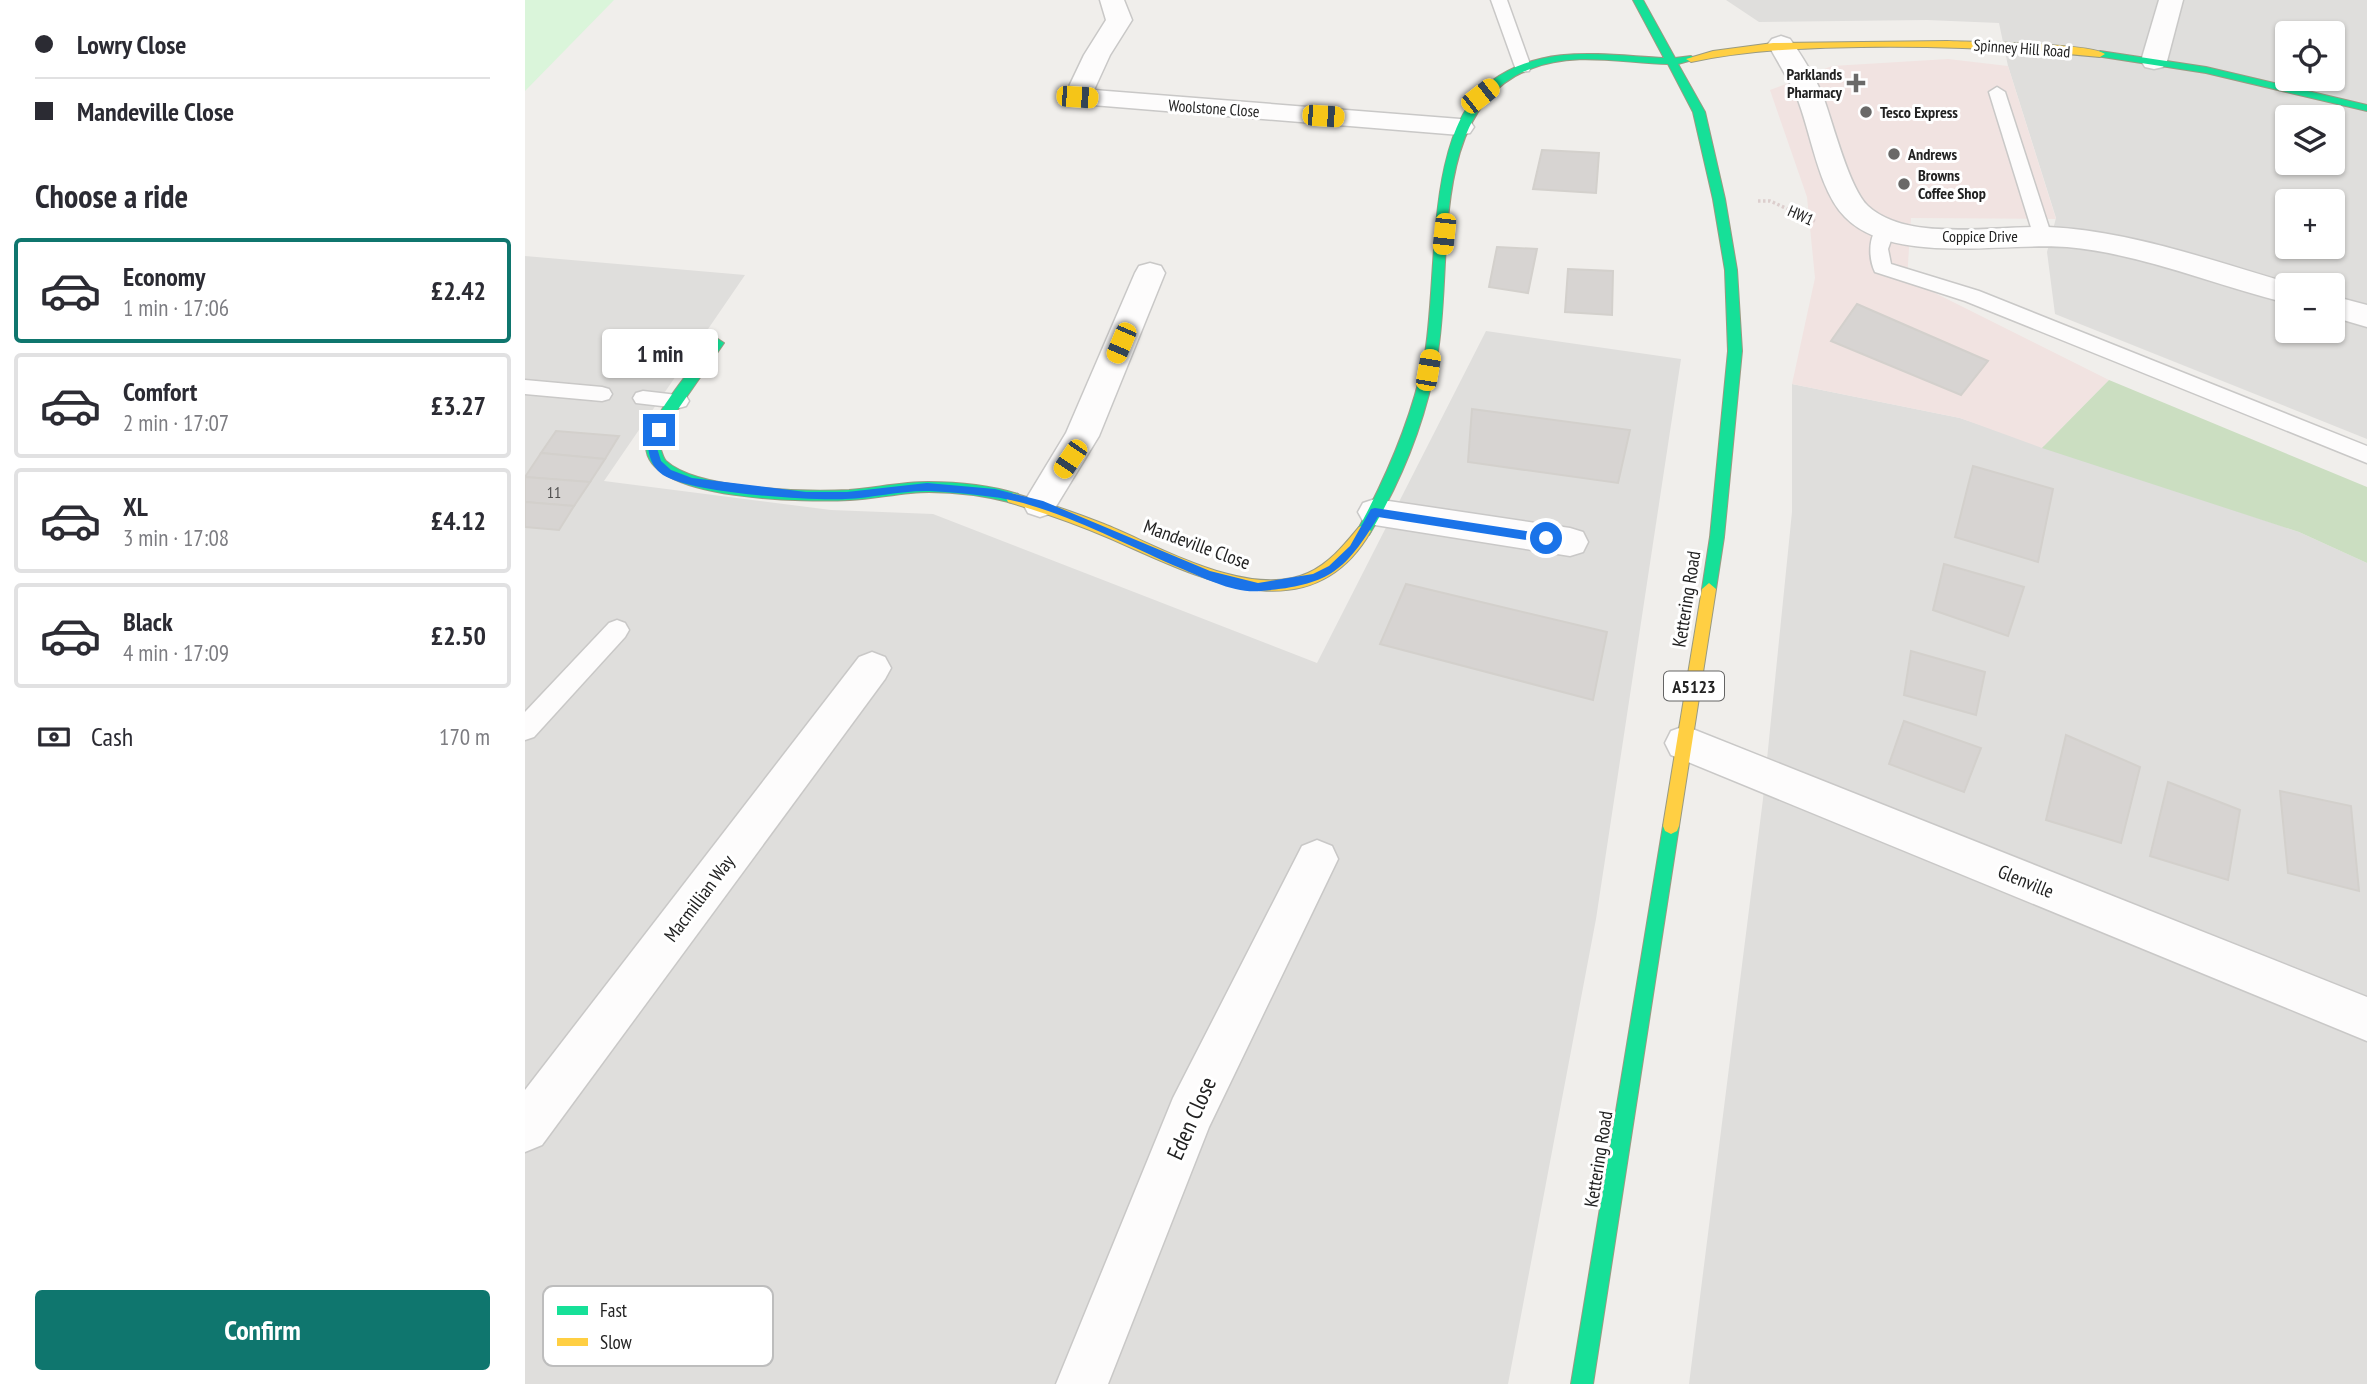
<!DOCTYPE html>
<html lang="en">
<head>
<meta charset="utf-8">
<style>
	body { margin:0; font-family:"PT Sans Narrow",sans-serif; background:#f2f2f3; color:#2b2b33; height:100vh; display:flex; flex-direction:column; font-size:26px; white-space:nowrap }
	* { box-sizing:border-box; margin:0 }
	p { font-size:23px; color:#7c7c81 }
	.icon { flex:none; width:38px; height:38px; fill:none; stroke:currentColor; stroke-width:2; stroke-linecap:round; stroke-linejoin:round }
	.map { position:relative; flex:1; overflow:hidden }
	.sheet { display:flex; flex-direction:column; background:#fff; width:525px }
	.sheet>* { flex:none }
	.banner { display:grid; align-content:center; height:154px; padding:0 35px; background:#fff }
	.fabs { position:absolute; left:1750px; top:21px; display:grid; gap:14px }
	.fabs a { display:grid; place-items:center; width:70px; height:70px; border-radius:7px; background:#fff; box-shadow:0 2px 5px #0004; font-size:35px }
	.end { position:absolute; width:32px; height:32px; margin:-16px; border:9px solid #1a73e8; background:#fff; box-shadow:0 0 0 4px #fff }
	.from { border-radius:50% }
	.bubble { position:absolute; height:49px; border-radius:7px; background:#fff; box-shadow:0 2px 5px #0004; font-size:23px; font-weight:700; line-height:49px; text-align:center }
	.car { position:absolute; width:21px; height:42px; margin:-21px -10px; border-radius:9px; box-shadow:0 0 5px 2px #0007; background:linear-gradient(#f5c518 24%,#345 0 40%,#f5c518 0 76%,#345 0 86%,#f5c518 0) }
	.banner b { display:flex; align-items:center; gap:24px; height:66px; font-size:26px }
	.banner b+b { border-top:2px solid #e1e1e2 }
	.banner i { width:18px; height:18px; background:#2b2b33 }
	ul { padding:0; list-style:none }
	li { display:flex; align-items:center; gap:21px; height:105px; margin:0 14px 10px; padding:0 21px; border:4px solid #e1e1e2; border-radius:7px }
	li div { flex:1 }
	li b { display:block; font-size:26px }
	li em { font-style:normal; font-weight:700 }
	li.on { border-color:#0f766e }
	li>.icon { width:63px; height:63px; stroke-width:1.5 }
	h2 { padding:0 35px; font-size:32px; line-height:84px }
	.pay { display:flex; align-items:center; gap:18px; height:77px; padding:0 35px; font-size:26px }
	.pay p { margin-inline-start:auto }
	.primary-button { display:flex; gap:14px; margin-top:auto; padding:14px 35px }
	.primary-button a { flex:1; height:80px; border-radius:7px; background:#0f766e; color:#fff; font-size:28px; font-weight:700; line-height:80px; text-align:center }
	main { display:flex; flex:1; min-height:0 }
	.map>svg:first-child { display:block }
</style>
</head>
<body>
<main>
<section class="sheet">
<div class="banner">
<b><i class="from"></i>Lowry Close</b>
<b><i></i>Mandeville Close</b>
</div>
<h2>Choose a ride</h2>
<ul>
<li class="on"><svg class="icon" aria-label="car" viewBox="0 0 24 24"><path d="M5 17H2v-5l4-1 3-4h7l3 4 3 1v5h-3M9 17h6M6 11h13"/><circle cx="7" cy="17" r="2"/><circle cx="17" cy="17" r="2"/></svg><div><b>Economy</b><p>1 min · 17:06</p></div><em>£2.42</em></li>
<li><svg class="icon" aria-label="car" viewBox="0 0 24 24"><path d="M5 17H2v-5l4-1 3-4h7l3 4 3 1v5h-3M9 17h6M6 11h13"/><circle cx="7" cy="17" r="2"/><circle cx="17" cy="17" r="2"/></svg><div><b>Comfort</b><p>2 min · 17:07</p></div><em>£3.27</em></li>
<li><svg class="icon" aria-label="car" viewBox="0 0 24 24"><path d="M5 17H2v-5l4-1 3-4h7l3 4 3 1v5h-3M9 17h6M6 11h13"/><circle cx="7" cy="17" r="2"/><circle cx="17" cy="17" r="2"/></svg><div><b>XL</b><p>3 min · 17:08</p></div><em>£4.12</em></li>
<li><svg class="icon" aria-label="car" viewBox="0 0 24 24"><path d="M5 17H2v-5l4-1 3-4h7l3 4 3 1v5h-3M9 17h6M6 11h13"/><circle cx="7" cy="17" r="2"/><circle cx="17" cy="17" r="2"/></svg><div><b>Black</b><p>4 min · 17:09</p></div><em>£2.50</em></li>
</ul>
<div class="pay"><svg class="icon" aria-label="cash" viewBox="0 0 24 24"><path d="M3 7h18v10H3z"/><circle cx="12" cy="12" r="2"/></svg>Cash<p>170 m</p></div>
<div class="primary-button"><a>Confirm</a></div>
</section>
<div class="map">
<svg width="1842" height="1384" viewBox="0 0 1842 1384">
	<rect width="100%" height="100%" fill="#f0eeeb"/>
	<!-- residential -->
	<g fill="#dfdedc" fill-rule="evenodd">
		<path d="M 1201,0 L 1842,0 L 1842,439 L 1530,314 L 1522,252 L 1531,218 L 1483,66 L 1474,23 L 1402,20 L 1234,22 ZM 1762,33 L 1808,33 L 1808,79 L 1762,79 ZM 1762,117 L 1808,117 L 1808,163 L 1762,163 ZM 1762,201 L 1808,201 L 1808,247 L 1762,247 ZM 1762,285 L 1808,285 L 1808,331 L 1762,331 Z"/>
		<path d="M 0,256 L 220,275 L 79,481 L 306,510 L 408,514 L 792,663 L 961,331 L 1156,359 L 1071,919 L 983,1384 L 0,1384 Z"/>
		<path d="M 1267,384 L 1435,418 L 1774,532 L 1842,563 L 1842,1384 L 1164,1384 L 1238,799 L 1267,512 Z"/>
	</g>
	<!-- commercial -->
	<path fill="#f1e3e1" d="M 1423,59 L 1483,66 L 1531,219 L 1386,218 L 1382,279 L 1584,380 L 1517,448 L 1435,418 L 1267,384 L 1290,278 L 1282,197 L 1245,90 L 1307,66 Z"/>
	<!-- forest -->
	<path fill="#cbdec1" d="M 1584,380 L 1842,487 L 1842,563 L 1774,532 L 1517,448 Z"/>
	<!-- park -->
	<path fill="#daf5da" d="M 0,0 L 89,0 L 0,91 Z"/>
	<!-- building -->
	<g fill="#d7d4d2" stroke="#d3d0cc" stroke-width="2">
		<path d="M 1017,150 L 1074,153 L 1071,193 L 1008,189 Z"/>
		<path d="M 972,247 L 1012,249 L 1003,293 L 964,287 Z"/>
		<path d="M 1043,269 L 1088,271 L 1087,315 L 1040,312 Z"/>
		<path d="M 1332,304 L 1463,361 L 1436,395 L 1306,341 Z"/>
		<path d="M 947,409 L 1105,430 L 1093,483 L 943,462 Z"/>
		<path d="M 31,431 L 94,436 L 80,459 L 16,453 Z"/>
		<path d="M 16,453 L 80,459 L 65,482 L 0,477 Z"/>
		<path d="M 1448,466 L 1528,489 L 1513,562 L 1430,537 Z"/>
		<path d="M 0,477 L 65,482 L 49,506 L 0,502 Z"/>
		<path d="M 0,502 L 49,506 L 34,530 L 0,527 Z"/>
		<path d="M 1419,564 L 1499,587 L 1483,636 L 1408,610 Z"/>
		<path d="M 881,584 L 1082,632 L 1068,700 L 855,644 Z"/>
		<path d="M 1386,651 L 1460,672 L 1451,715 L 1379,695 Z"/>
		<path d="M 1379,721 L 1456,748 L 1439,792 L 1364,764 Z"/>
		<path d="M 1541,735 L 1615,767 L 1596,843 L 1521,820 Z"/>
		<path d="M 1643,782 L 1715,810 L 1703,880 L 1625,856 Z"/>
		<path d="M 1755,791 L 1826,806 L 1834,891 L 1763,873 Z"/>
	</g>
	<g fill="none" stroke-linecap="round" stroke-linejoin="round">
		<defs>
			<g id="lane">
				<path d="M 966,0 L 982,0 L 1006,67 L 1004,71 L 998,72 L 990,67 Z"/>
				<path d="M 1472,87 L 1480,92 L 1527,237 L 1525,241 L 1511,241 L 1509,237 L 1464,92 Z"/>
				<path d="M 1361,223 L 1370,229 L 1363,249 L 1366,264 L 1454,291 L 1842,446 L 1842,463 L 1440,301 L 1350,272 C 1343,258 1342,228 1361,223 Z"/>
				<path d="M 0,380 L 77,387 L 84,389 L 87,394 L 84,399 L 77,401 L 0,394 Z"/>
				<path d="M 118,391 L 161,396 L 164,401 L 161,406 L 154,408 L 111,403 L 108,398 L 111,393 Z"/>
				<path d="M 92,620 L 100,623 L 104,630 L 100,637 L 9,737 L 0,740 L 0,712 L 84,623 Z"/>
			</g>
			<g id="street">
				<path d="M 575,0 L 599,0 L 607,20 L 585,55 L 569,90 L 935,119 L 945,121 L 949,127 L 945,133 L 935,135 L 543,103 L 539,97 L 559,55 L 581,20 Z"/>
				<path d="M 1634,0 L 1658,0 L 1642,61 L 1638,67 L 1629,69 L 1620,67 L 1616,61 Z"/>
				<path d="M 1256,36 L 1265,39 C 1277,56 1291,78 1299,99 C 1308,124 1325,190 1343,206 C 1383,243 1472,225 1523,227 C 1608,231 1690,262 1771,285 L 1762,285 L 1762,303 C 1689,285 1618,254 1542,247 C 1479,242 1368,266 1320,217 C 1293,190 1286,131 1271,95 C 1263,78 1252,61 1243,44 L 1247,39 Z"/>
				<path d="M 625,263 L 636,266 L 640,273 L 574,436 L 527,513 L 515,517 L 503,513 L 498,504 L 541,433 L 610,273 L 614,266 Z"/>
				<path d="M 1808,296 L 1842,305 L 1842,327 L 1808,317 Z"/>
				<path d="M 850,499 L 1045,528 L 1058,532 L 1063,542 L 1058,552 L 1045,556 L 850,525 L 838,521 L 833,512 L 838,503 Z"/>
				<path d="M 347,652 L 360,657 L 366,668 L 360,679 L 17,1145 L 0,1152 L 0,1090 L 334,657 Z"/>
				<path d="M 1160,726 L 1842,997 L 1842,1041 L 1146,755 L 1140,743 L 1146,731 Z"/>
				<path d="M 792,840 L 807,846 L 813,859 L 684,1127 L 583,1384 L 531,1384 L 648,1098 L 777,846 Z"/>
			</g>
			<g id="fast">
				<path d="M 1108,0 L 1118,0 L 1150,58 L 1166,56 L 1171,59 L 1153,64 L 1180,112 L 1200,199 L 1212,270 L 1217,351 L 1199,537 L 1191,589 L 1184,595 L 1177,589 L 1185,537 L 1203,351 L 1200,270 L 1188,199 L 1168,112 L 1143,64 C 1096,63 1050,51 1005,69 C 901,109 929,268 912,357 C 901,420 877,480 844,535 L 834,535 L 832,531 C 862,476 886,421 899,359 C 914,283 898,132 965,82 C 1018,43 1078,55 1139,58 Z"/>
				<path d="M 1575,51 L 1681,67 L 1842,105 L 1842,111 L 1681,73 L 1571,56 L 1570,54 Z"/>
				<path d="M 193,339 L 199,343 L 151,412 L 135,447 C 137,452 138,458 141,461 C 172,490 282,492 324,490 C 350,488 376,482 403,482 C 434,482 464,485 493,494 L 495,498 L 488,503 C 461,496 432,492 404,492 C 377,492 351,499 325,500 C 286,502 123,502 121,447 C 120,423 173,361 188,340 Z"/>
				<path d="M 1146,818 L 1152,821 L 1154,826 L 1068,1384 L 1046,1384 L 1138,826 L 1140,821 Z"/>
			</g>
			<g id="slow">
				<path d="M 1422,41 C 1448,42 1565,43 1580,54 L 1575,57 C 1495,49 1416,46 1336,47 C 1278,48 1222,50 1166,62 L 1161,59 L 1188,51 L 1248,43 Z"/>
				<path d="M 488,493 C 519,502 549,512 579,524 C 634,546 724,600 783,573 C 805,563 819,545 834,527 L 839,525 L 846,531 C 784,639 669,575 584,538 C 551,524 517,512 483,502 L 481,498 Z"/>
				<path d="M 1184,583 L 1191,589 L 1154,826 L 1152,831 L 1146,834 L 1140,831 L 1138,826 L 1177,589 Z"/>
			</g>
		</defs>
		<!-- lane casing -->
		<use href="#lane" stroke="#c9c8c7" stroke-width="3"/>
		<!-- street casing -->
		<use href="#street" stroke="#c9c8c7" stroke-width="3"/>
		<!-- fast casing -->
		<use href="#fast" stroke="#999a82" stroke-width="2"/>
		<!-- slow casing -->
		<use href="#slow" stroke="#999a82" stroke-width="2"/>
		<!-- path -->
		<path stroke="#dccecd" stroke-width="3.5" stroke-dasharray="2.5 2.5" stroke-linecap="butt" d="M 1233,201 L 1245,201 L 1290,221"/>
		<!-- lane -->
		<use href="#lane" fill="#fdfcfc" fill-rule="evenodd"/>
		<!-- street -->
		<use href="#street" fill="#fdfcfc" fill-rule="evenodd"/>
		<!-- fast -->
		<use href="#fast" fill="#16e098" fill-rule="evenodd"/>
		<!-- slow -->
		<use href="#slow" fill="#ffcf43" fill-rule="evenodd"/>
	</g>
	<!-- route -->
	<path fill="#1a73e8" d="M 134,426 L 139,430 L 132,448 L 136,461 L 146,470 L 167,478 L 281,492 L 322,492 L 402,483 L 470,489 L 518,501 L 685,571 L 733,583 L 788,574 L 804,566 L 825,546 L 846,509 L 850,508 L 1021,534 L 1026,538 L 1021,543 L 853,517 C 819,573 803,585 736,591 C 710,594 679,578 655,568 C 601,545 525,504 468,497 C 447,494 425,492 405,491 C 377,490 348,498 320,499 C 284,501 166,493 138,475 C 130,469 126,463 124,453 C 122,445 127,431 134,426 Z"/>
	<!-- markers -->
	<g fill="#6a6968" stroke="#fff" stroke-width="2.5">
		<path d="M1327.5 72.5h7v7h7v7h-7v7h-7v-7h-7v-7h7z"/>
		<circle cx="1341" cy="112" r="7"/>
		<circle cx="1369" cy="154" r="7"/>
		<circle cx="1379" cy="184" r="7"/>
	</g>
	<g text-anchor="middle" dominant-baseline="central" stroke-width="6" stroke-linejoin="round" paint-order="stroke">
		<!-- far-street labels -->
		<g font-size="16" fill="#222" stroke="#fff">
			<text transform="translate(1497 48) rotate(4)">Spinney Hill Road</text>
			<text transform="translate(689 108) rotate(4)">Woolstone Close</text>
			<text transform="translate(1276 215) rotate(24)">HW1</text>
			<text x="1455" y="236">Coppice Drive</text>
		</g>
		<!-- far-poi labels -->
		<g font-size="16" font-weight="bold" fill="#222" stroke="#fff" text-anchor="start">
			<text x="1317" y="74" text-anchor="end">Parklands<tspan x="1317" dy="18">Pharmacy</tspan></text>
			<text x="1355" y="112">Tesco Express</text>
			<text x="1383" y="154">Andrews</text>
			<text x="1393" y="175">Browns<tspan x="1393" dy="18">Coffee Shop</tspan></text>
		</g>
		<!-- number labels -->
		<g font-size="16" fill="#4f4e4e">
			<text x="29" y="492">11</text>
		</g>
		<!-- shield labels -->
		<rect fill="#fff" stroke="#646464" stroke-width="2" x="1139" y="671.5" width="60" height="29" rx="5"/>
		<g font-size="18" font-weight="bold" fill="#222">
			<text x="1169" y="686">A5123</text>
		</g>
		<!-- street labels -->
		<g font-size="19" fill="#222" stroke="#fff">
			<text transform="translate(672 544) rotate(20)">Mandeville Close</text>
			<text transform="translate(1161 599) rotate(-81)">Kettering Road</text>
			<text transform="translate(1501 881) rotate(22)">Glenville</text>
			<text transform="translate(174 898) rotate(-53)">Macmillian Way</text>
			<text transform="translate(1073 1159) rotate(-81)">Kettering Road</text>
		</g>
		<!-- near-street labels -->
		<g font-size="23" fill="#222" stroke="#fff">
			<text transform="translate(666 1118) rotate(-66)">Eden Close</text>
		</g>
	</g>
	<!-- legend -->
	<rect x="18" y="1286" width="230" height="80" rx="10" fill="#fff" stroke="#bdbdbd" stroke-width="2"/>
	<rect x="32" y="1306" width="31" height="9" fill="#16e098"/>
	<rect x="32" y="1338" width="31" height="8" fill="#ffcf43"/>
	<g font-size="19" fill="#222">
		<text x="75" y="1317">Fast</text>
		<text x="75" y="1349">Slow</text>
	</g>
</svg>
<div class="fabs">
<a><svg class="icon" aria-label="locate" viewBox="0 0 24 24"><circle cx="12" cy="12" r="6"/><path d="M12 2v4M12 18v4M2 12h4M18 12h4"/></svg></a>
<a><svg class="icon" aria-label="layers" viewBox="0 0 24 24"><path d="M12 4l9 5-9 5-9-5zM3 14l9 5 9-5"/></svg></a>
<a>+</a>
<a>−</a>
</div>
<i class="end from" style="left:1021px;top:538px"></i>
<i class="end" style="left:134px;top:430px"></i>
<div class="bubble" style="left:77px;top:329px;width:116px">1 min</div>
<i class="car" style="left:955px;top:96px;rotate:52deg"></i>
<i class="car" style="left:552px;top:97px;rotate:94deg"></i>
<i class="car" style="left:798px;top:116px;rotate:94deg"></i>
<i class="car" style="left:919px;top:234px;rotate:186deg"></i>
<i class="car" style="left:596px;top:343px;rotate:203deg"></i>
<i class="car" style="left:903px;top:370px;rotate:10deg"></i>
<i class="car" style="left:545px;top:459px;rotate:214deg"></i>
</div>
</main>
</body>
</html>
